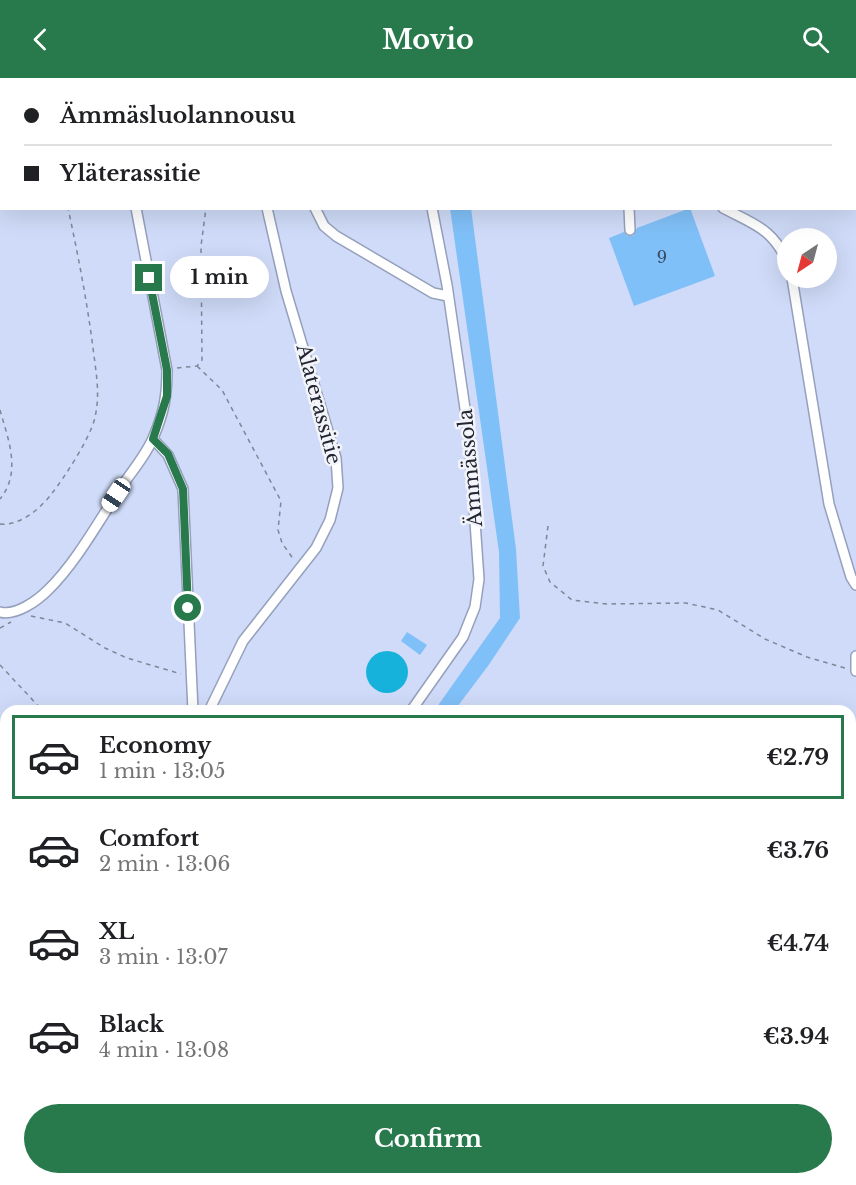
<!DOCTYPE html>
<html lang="en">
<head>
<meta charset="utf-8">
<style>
	body { margin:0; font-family:"Libre Baskerville",serif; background:#f6f6f6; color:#202124; height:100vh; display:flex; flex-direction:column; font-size:22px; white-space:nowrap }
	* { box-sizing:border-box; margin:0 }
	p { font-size:20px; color:#757577 }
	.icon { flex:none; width:33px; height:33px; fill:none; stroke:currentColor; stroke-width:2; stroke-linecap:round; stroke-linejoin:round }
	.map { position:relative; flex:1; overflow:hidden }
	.details { position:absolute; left:0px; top:627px; width:856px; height:480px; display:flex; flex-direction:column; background:#fff; border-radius:18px 18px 0 0; box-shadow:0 6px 24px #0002 }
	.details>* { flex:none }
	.guide { position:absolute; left:0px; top:0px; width:856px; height:132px; box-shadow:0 6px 24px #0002; display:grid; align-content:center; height:132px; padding:0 24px; background:#fff }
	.needle { width:39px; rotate:216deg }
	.tools { position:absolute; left:777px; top:150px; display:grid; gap:12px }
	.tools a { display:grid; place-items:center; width:60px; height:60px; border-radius:50%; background:#fff; box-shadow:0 6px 24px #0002; font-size:30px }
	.end { position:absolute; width:27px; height:27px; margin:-14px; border:8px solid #287a4c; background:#fff; box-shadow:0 0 0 3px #fff }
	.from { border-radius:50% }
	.bubble { position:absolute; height:42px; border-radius:21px; background:#fff; box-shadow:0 6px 24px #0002; font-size:20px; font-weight:700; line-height:42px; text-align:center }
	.car { position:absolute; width:18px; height:36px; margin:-18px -9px; border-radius:8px; box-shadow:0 0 4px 2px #0007; background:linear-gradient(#fff 24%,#345 0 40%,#fff 0 76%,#345 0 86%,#fff 0) }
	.guide b { display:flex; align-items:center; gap:21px; height:57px; font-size:22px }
	.guide b+b { border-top:2px solid #e0e0e0 }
	.guide i { width:15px; height:15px; background:#202124 }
	ul { padding:10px 0 0; list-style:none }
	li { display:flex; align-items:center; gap:18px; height:84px; margin:0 12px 9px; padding:0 12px; border:3px solid transparent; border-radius:0px }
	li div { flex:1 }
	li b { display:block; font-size:22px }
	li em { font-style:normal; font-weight:700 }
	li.selected { border-color:#287a4c }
	li>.icon { width:54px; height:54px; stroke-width:1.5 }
	.action { display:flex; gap:12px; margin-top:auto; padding:12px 24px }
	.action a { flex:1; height:69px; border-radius:36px; background:#287a4c; color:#fff; font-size:24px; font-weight:700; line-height:69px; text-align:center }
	header { display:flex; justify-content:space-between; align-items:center; height:78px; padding:0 24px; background:#287a4c; color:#fff; font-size:27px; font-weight:700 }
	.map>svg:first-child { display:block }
</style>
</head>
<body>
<header><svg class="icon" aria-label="back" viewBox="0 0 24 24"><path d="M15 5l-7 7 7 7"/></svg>Movio<svg class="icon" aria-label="search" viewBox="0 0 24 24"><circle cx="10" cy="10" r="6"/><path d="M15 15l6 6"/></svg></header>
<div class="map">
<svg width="856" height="1107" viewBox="0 0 856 1107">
	<rect width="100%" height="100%" fill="#dee7ff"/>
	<!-- built -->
	<g fill="#cfdbf8" fill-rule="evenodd">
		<path d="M 0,0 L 856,0 L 856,1052 L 851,1053 L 850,633 L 6,633 L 6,991 L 0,986 ZM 2,2 L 855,2 L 855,130 L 2,130 ZM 788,160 L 826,160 L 826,200 L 788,200 Z"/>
		<path d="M 157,1101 L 676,1101 L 654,1107 L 182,1107 L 163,1105 Z"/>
	</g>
	<!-- forest -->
	<g fill="#cf98eb">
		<path d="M 6,1002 L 6,1101 L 157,1101 L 163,1105 L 182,1107 L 0,1107 L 0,1008 Z"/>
		<path d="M 851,1056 L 856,1063 L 856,1107 L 680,1107 L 680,1101 L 850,1101 Z"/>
	</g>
	<!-- water -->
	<circle fill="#17b2dc" cx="387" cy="594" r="21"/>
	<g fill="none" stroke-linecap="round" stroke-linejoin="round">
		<!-- stream -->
		<g stroke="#17b2dc" stroke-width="3">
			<path d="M 0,1035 L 6,1039"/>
			<path d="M 0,1054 L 6,1044"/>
			<path d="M 77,1107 L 78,1101"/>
		</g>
	</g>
	<!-- building -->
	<g fill="#80c0f8">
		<path d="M 450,130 L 471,130 L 516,471 L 520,540 L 488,588 L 454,633 L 434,633 L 500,540 L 499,474 Z"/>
		<path d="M 690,130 L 715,198 L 634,228 L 609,160 L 624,154 L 627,158 L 633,158 L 637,150 Z"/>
		<path d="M 407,554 L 427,567 L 420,577 L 401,563 Z"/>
	</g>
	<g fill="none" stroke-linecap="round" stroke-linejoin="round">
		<defs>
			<g id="minor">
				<path d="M 92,0 L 94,2"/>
				<path d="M 247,0 L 247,2"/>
				<path d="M 407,0 L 407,2"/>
				<path d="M 620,0 L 621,2"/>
				<path d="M 315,130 L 324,148 L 336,158 L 433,215 L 448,218"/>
				<path d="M 629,130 L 630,152"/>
				<path d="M 723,130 C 755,147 772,150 788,185"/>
				<path d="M 792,200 L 829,426 L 851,499 L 856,507"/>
				<path d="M 153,361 L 168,377 L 183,411 L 193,633"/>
				<path d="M 0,534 C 16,538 37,523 48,512 C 76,485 100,441 122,408 C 132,393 147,376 154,358 C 164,334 167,318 167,292 L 136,130"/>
				<path d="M 856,578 L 856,593"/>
				<path d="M 209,633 L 243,563 L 316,470 L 330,442 L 338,410 L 336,380 L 286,213 L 267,130"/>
				<path d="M 411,633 L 463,559 L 475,529 L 479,501 L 469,358 L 447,207 L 432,130"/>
				<path d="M 0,682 L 6,683"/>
				<path d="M 0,825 L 6,824"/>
				<path d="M 0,871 L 6,870"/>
				<path d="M 0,969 L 6,973"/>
				<path d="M 850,1042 L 856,1041"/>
				<path d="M 310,1101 L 399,1107"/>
				<path d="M 608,1107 L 630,1101"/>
			</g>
		</defs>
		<!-- minor casing -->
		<use href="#minor" stroke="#95a0bc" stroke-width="12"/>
		<!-- path -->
		<g stroke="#7f8697" stroke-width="1.5" stroke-dasharray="4.5 4.5" stroke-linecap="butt">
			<path d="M 151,0 L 153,2"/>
			<path d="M 231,0 L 233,2"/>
			<path d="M 0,41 L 2,41"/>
			<path d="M 197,288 L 222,312 L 281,423 L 278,452 L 282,465 L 294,482"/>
			<path d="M 177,290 L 197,288 L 202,282 L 201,168 L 206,130"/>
			<path d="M 0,332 C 8,361 22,394 0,421"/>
			<path d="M 0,446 C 21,448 41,430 53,414 C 66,397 88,363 94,343 C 101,318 96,295 93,270 C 87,223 78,177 68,130"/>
			<path d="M 548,448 L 543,488 L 550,504 L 572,522 L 606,526 L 686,525 L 718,532 L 765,561 L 807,579 L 845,590"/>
			<path d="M 31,538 L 65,545 L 105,570 L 127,580 L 181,596"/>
			<path d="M 0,550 L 11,544"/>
			<path d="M 0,587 L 43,633"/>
		</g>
		<!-- minor -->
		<use href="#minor" stroke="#fff" stroke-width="9"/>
	</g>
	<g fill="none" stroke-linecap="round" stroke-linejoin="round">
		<!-- route -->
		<path stroke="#287a4c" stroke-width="8" d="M 149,200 L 167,292 L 167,318 L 153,361 L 168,376 L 183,411 L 188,530"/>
	</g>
	<g text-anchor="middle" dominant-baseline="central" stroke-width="5" stroke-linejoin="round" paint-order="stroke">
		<!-- number labels -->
		<g font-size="16" fill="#3a4c63">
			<text x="662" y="179">9</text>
		</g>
		<!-- street labels -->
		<g font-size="20" fill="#222631" stroke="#f2f4fa">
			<text transform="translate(319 326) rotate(75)">Alaterassitie</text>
			<text transform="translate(470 390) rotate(-95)">Ämmässola</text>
		</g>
	</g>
</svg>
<div class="tools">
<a><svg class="needle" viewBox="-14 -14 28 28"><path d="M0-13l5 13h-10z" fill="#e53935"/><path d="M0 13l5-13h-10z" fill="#757577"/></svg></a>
</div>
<i class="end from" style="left:188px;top:530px"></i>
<i class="end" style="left:149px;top:200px"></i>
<div class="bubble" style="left:170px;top:178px;width:99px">1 min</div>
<i class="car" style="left:116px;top:417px;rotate:214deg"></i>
<div class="guide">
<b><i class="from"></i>Ämmäsluolannousu</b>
<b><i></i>Yläterassitie</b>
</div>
<section class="details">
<ul>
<li class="selected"><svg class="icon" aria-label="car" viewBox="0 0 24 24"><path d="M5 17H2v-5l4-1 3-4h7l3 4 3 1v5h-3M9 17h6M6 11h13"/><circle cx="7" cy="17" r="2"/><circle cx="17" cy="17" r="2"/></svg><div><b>Economy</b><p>1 min · 13:05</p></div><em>€2.79</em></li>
<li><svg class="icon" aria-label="car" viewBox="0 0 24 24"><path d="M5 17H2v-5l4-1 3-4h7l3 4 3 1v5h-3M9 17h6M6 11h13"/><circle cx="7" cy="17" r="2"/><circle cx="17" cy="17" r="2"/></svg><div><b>Comfort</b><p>2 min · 13:06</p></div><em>€3.76</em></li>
<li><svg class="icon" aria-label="car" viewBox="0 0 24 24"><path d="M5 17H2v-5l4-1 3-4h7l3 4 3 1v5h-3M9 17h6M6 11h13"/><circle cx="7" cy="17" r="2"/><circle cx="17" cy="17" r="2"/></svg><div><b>XL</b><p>3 min · 13:07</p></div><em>€4.74</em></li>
<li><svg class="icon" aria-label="car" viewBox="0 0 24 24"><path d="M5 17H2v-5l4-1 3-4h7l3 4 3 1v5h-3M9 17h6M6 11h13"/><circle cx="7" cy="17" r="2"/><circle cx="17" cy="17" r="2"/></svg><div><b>Black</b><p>4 min · 13:08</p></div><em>€3.94</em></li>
</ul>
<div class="action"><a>Confirm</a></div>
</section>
</div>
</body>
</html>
